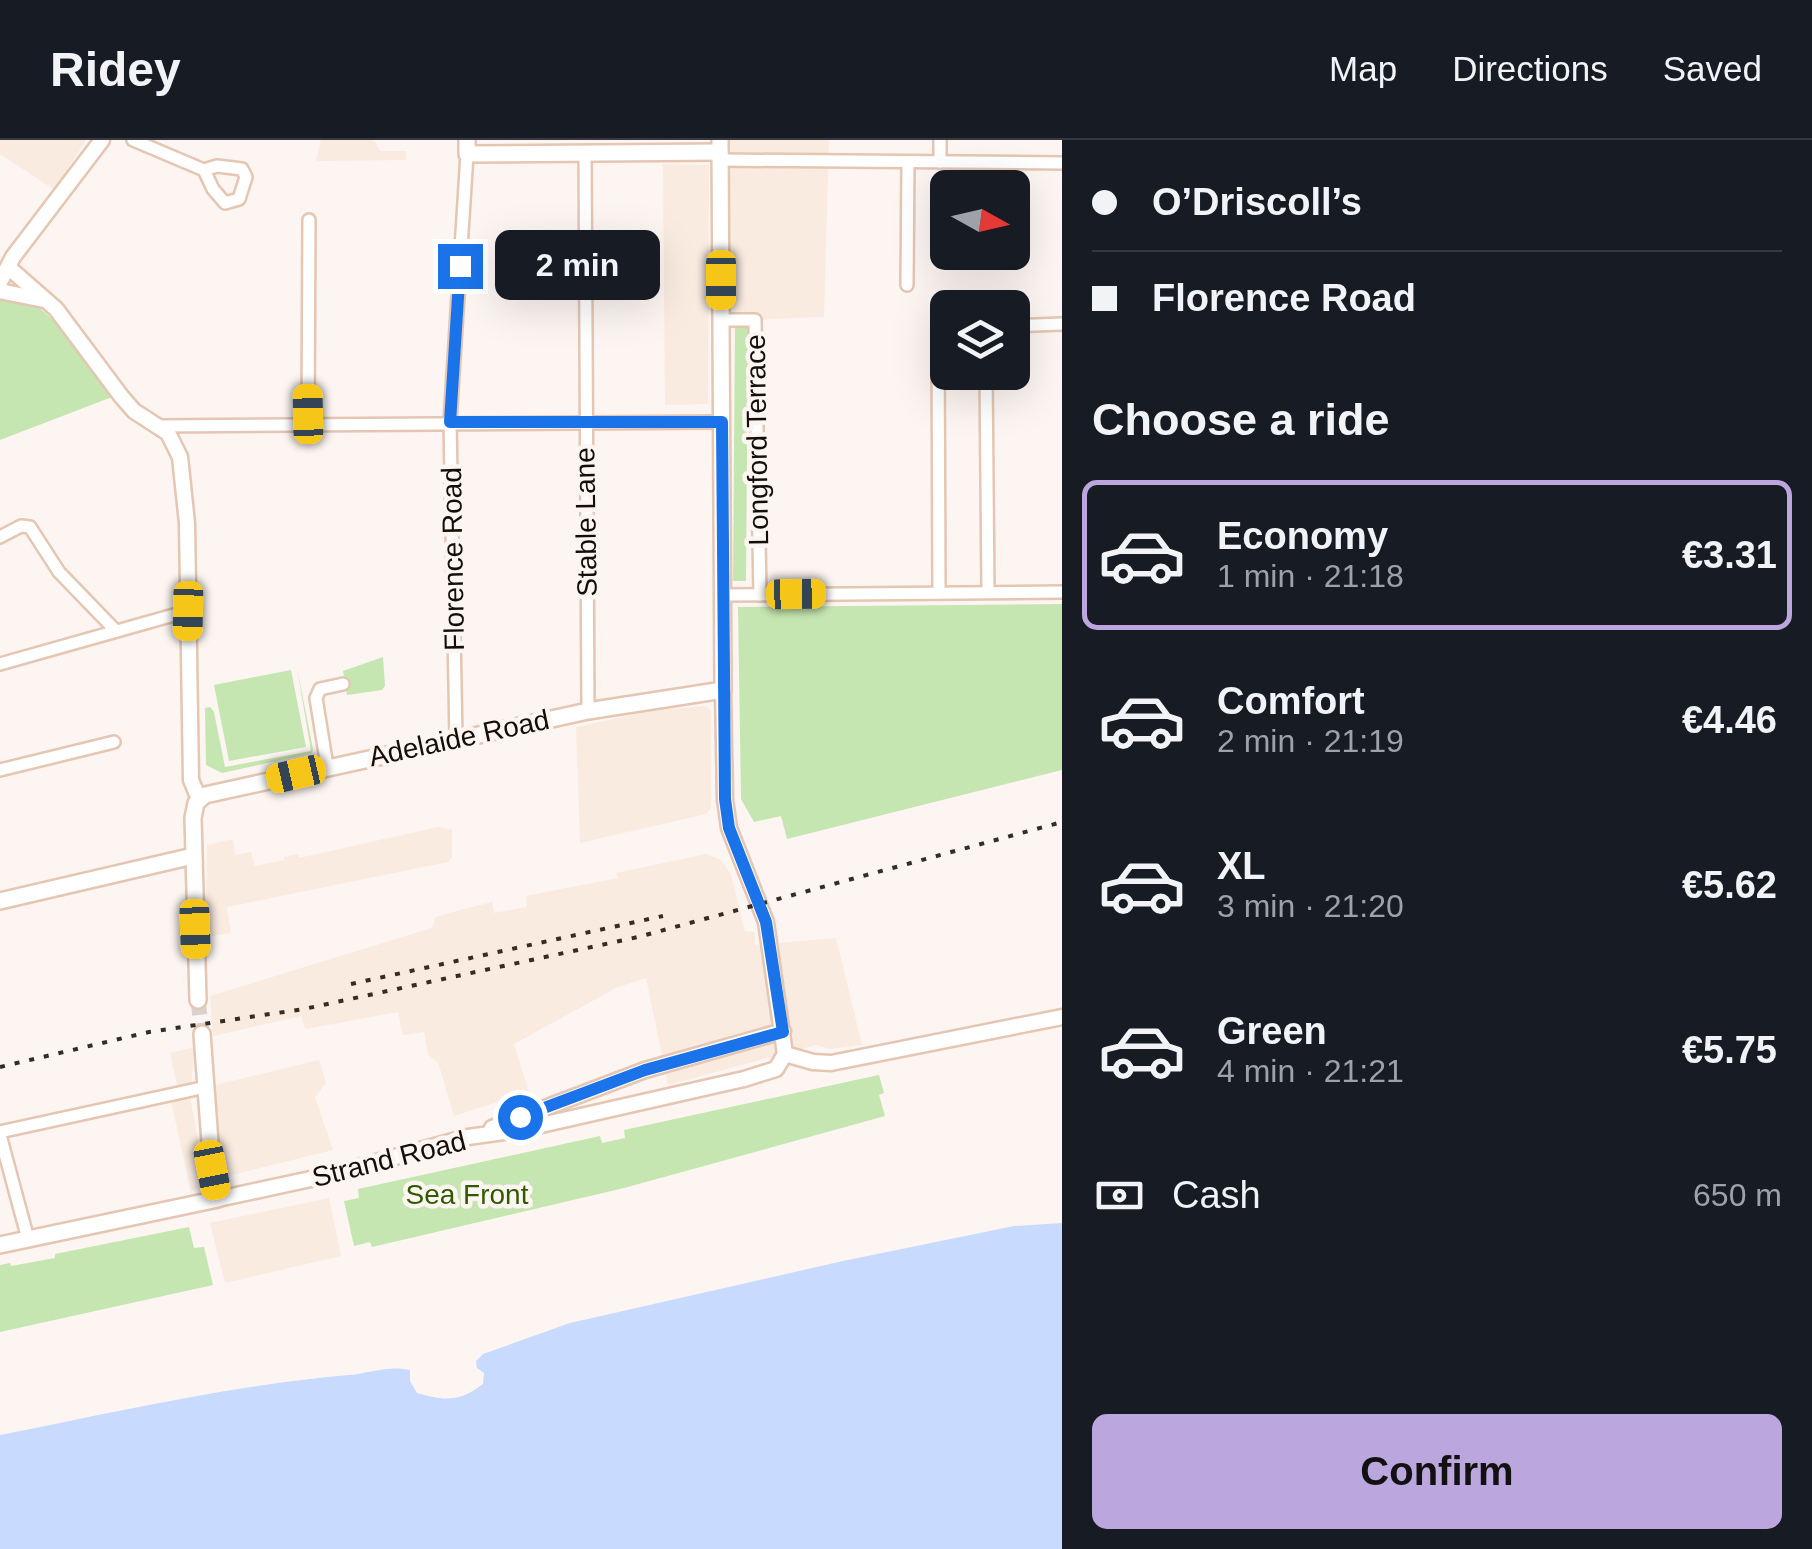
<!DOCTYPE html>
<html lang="en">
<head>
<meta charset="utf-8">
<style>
	body { margin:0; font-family:Arial,sans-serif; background:#20242c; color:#f1f3f6; height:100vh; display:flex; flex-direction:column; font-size:38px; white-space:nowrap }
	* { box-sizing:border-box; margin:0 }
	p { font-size:32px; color:#9ea1a6 }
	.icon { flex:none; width:55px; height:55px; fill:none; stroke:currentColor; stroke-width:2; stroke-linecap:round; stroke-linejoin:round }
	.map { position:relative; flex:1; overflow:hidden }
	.panel { display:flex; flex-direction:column; background:#171b24; width:750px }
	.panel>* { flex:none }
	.hud { display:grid; align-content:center; height:220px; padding:0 30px; background:#171b24 }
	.needle { width:65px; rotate:98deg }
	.tools { position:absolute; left:930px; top:30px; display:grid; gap:20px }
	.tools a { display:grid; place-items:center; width:100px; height:100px; border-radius:15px; background:#171b24; box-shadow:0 10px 40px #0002; font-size:50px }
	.end { position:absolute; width:45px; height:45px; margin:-22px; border:12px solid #1a73e8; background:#fff; box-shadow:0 0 0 5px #fff }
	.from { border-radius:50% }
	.bubble { position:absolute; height:70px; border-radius:15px; background:#171b24; box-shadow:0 10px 40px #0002; font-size:32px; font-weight:800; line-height:70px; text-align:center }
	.car { position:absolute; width:30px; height:60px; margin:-30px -15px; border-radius:12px; box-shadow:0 0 8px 2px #0007; background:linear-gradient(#f5c518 24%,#345 0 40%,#f5c518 0 76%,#345 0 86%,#f5c518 0) }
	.hud b { display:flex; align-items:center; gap:35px; height:95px; font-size:38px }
	.hud b+b { border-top:2px solid #363941 }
	.hud i { width:25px; height:25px; background:#f1f3f6 }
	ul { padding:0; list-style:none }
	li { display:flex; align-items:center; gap:30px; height:150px; margin:0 20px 15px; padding:0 10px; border:5px solid transparent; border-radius:15px }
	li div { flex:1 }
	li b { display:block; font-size:38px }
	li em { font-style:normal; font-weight:800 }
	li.selected { border-color:#bba6de }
	li>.icon { width:90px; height:90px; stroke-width:1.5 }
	h2 { padding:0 30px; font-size:45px; line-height:120px }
	.pay { display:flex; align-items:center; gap:25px; height:110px; padding:0 30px; font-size:38px }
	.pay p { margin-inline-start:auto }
	.action { display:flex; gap:20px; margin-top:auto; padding:20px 30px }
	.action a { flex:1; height:115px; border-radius:15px; background:#bba6de; color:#111; font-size:40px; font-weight:800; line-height:115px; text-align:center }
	header { display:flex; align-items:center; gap:60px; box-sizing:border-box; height:140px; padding:0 50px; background:#171b24; border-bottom:2px solid #363941 }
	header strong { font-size:48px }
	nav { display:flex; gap:55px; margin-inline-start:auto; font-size:35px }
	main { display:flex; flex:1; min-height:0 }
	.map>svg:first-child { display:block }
</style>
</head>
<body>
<header>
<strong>Ridey</strong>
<nav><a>Map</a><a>Directions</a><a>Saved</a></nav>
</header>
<main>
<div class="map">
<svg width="1062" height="1409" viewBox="0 0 1062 1409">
	<rect width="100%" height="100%" fill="#fcf5f1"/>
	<!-- built -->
	<g fill="#faebe1">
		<path d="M 0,0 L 86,0 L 55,50 L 0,14 Z"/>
		<path d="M 321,0 L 374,0 L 380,11 L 406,11 L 406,20 L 316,21 Z"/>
		<path d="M 725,0 L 829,0 L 824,177 L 766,179 L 755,186 L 726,187 Z"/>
		<path d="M 663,24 L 709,25 L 708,264 L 665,265 Z"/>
		<path d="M 706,566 L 711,571 L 711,668 L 706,674 L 580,703 L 576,587 L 655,570 Z"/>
		<path d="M 438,687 L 452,689 L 452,717 L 448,722 L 227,767 L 231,793 L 206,797 L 207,705 L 233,699 L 235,715 L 251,712 L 255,726 L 284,720 L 284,717 L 298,714 L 299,718 Z"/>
		<path d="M 706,714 L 721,720 L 731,734 L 745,791 L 755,792 L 755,805 L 836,798 L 862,905 L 831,909 L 816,905 L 668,945 L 646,838 L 618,847 L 514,904 L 529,952 L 454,976 L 438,922 L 428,915 L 424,892 L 403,895 L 398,872 L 305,889 L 301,876 L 213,896 L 210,856 L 432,788 L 436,777 L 460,770 L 492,762 L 494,773 L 527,767 L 526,756 L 618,738 L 616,733 Z"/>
		<path d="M 195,907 L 190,957 L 205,1038 L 203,1045 L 191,1052 L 171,961 L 180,958 L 170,913 Z"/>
		<path d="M 319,920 L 326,943 L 315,957 L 333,1010 L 224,1037 L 218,1004 L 215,945 Z"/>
		<path d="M 329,1058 L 341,1116 L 225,1143 L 210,1083 Z"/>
	</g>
	<!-- green -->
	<g fill="#c5e6b0">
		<path d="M 0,158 C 7,158 18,157 25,160 C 58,173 92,229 112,257 L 0,300 Z"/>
		<path d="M 735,186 L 748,186 L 746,441 L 733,441 Z"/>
		<path d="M 1062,464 L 1062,630 L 791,698 L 787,699 L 781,676 L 754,682 L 741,659 L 738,467 Z"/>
		<path d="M 383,517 L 385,546 L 382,550 L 347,555 L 343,531 Z"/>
		<path d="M 297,528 L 313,609 L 312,613 L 222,633 L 206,625 L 205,568 L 210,567 L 214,572 L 225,627 L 311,611 Z"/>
		<path d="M 291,530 L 306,607 L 229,621 L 214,545 Z"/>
		<path d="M 879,935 L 884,953 L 879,955 L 885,976 L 624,1048 L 372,1107 L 370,1102 L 354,1106 L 344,1061 L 359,1058 L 358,1049 L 600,996 L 602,1003 L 625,998 L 624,990 Z"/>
		<path d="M 189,1087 L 194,1108 L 204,1107 L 213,1145 L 0,1192 L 0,1125 L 10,1123 L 11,1126 L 55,1118 L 55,1114 Z"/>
	</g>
	<!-- water -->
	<path fill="#c9daff" d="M 1062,1083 L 1062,1409 L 0,1409 L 0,1295 C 115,1272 232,1245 349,1235 C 370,1233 389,1225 410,1230 L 410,1241 L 417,1253 C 445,1261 459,1262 483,1244 L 484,1233 L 477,1228 L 476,1221 L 483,1214 L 570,1183 L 843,1121 L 1014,1086 Z"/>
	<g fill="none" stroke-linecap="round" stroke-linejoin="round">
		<!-- secondary-tunnel -->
		<path stroke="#dad2ce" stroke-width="15" stroke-dasharray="15 8" stroke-linecap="butt" d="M 198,860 L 202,894"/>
		<defs>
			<g id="minor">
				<path d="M 133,0 L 204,30 L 217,26 L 242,29 L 246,37 L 239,59 L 225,63 L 213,49 L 204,30"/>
				<path d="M 585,12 L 588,571"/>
				<path d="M 720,20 L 1062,23"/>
				<path d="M 940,22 L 940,0"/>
				<path d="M 907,145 L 908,22"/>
				<path d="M 721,180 L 755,180 L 760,455"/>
				<path d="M 1012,186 L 1062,184"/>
				<path d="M 986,232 L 988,452"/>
				<path d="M 308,283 L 309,80"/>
				<path d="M 160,286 L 722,282"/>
				<path d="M 0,397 L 21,386 L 30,387 L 59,432 L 116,491"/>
				<path d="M 939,453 L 938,194 L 948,187"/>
				<path d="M 723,455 L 1062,452"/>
				<path d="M 0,524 L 188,471"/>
				<path d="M 456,598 L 450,282 L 467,14"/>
				<path d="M 327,626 L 316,558 L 320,549 L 343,544"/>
				<path d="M 0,630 L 114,602"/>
				<path d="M 0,992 L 206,947"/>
				<path d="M 0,995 L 28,1099"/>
			</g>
			<g id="tertiary">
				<path d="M 8,127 L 56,169 L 121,256 L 134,271 L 168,293 L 180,317 L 187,383 L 191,640 L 199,659"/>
				<path d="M 0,142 L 13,117 L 102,0"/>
				<path d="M 0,151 L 44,160"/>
				<path d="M 723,550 L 725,659 L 729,688 L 766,782 L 785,914"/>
				<path d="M 785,914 L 813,922 L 831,923 L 1062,877"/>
				<path d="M 492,988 L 645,930 L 783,891"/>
				<path d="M 218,1059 L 329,1035 L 468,997 L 519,990 L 744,939 L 776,929 L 785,914"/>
			</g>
			<g id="secondary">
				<path d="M 467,0 L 467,14 L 720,12"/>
				<path d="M 0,761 L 193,716"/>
				<path d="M 198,860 L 193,678 L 196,663 L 205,655 L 588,571 L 723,550 L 720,0"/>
				<path d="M 0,1105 L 218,1059 L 212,1029 L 202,894"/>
			</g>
		</defs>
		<!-- minor casing -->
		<use href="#minor" stroke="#e4c6b3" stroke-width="16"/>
		<!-- tertiary casing -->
		<use href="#tertiary" stroke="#e4c6b3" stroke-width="19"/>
		<!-- secondary casing -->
		<use href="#secondary" stroke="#e4c6b3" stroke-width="20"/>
		<!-- minor -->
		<use href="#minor" stroke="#fff" stroke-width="11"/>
		<!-- tertiary -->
		<use href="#tertiary" stroke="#fff" stroke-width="14"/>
		<!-- secondary -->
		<use href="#secondary" stroke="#fff" stroke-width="15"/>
		<!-- rail -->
		<g stroke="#352c26" stroke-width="4" stroke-dasharray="5 10" stroke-linecap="butt">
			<path d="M 351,844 L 663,776"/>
			<path d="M 0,927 L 149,892 L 304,869 L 638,797 L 1062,682"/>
		</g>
	</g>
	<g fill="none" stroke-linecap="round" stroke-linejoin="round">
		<!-- route -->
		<path stroke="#1a73e8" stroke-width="12" d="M 460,126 L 450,282 L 722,282 L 725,659 L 729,688 L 766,782 L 783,892 L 645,930 L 520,977"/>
	</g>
	<g text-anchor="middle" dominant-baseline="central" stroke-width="9" stroke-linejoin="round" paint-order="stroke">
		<!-- street labels -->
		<g font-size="28" fill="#170d07" stroke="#fcf5f1">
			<text transform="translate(757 300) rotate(-91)">Longford Terrace</text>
			<text transform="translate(586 382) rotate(-91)">Stable Lane</text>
			<text transform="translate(453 419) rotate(-91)">Florence Road</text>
			<text transform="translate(459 598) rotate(-12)">Adelaide Road</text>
			<text transform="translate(389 1019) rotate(-14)">Strand Road</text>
		</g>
		<!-- park labels -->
		<g font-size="28" fill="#305a00" stroke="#fcf5f1">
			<text x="467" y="1054">Sea Front</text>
		</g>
	</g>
</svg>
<div class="tools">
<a><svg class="needle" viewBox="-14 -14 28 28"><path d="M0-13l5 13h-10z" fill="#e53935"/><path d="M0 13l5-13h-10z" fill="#9ea1a6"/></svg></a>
<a><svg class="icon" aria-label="layers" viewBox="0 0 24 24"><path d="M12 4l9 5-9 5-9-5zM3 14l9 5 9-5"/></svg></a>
</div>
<i class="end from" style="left:520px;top:977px"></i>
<i class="end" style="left:460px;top:126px"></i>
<div class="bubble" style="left:495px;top:90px;width:165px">2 min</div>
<i class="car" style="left:721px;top:140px;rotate:180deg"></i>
<i class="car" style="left:308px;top:274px;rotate:359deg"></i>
<i class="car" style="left:796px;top:454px;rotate:89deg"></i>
<i class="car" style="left:188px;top:471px;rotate:181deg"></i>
<i class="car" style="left:296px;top:634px;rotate:257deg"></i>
<i class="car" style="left:195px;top:789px;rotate:178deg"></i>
<i class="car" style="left:212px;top:1030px;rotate:169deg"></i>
</div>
<section class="panel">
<div class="hud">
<b><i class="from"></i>O’Driscoll’s</b>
<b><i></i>Florence Road</b>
</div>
<h2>Choose a ride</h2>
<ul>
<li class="selected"><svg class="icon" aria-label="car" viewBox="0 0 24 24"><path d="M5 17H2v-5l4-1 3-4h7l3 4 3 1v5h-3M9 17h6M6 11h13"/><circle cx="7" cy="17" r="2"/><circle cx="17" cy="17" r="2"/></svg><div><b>Economy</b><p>1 min · 21:18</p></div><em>€3.31</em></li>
<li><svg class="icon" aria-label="car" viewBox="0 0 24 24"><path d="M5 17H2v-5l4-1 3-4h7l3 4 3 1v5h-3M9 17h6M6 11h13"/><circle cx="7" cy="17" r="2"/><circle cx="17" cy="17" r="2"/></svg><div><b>Comfort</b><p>2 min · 21:19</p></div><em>€4.46</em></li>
<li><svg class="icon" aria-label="car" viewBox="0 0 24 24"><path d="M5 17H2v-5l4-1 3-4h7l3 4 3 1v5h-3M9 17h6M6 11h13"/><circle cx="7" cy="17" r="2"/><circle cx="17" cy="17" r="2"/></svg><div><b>XL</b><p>3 min · 21:20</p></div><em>€5.62</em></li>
<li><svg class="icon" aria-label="car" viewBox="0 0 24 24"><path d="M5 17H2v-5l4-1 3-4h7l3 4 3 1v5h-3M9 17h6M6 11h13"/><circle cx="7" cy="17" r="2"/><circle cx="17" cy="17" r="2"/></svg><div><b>Green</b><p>4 min · 21:21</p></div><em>€5.75</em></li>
</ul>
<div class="pay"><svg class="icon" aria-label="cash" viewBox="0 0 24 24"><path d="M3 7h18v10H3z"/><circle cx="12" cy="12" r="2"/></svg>Cash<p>650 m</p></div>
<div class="action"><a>Confirm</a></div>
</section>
</main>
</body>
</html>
